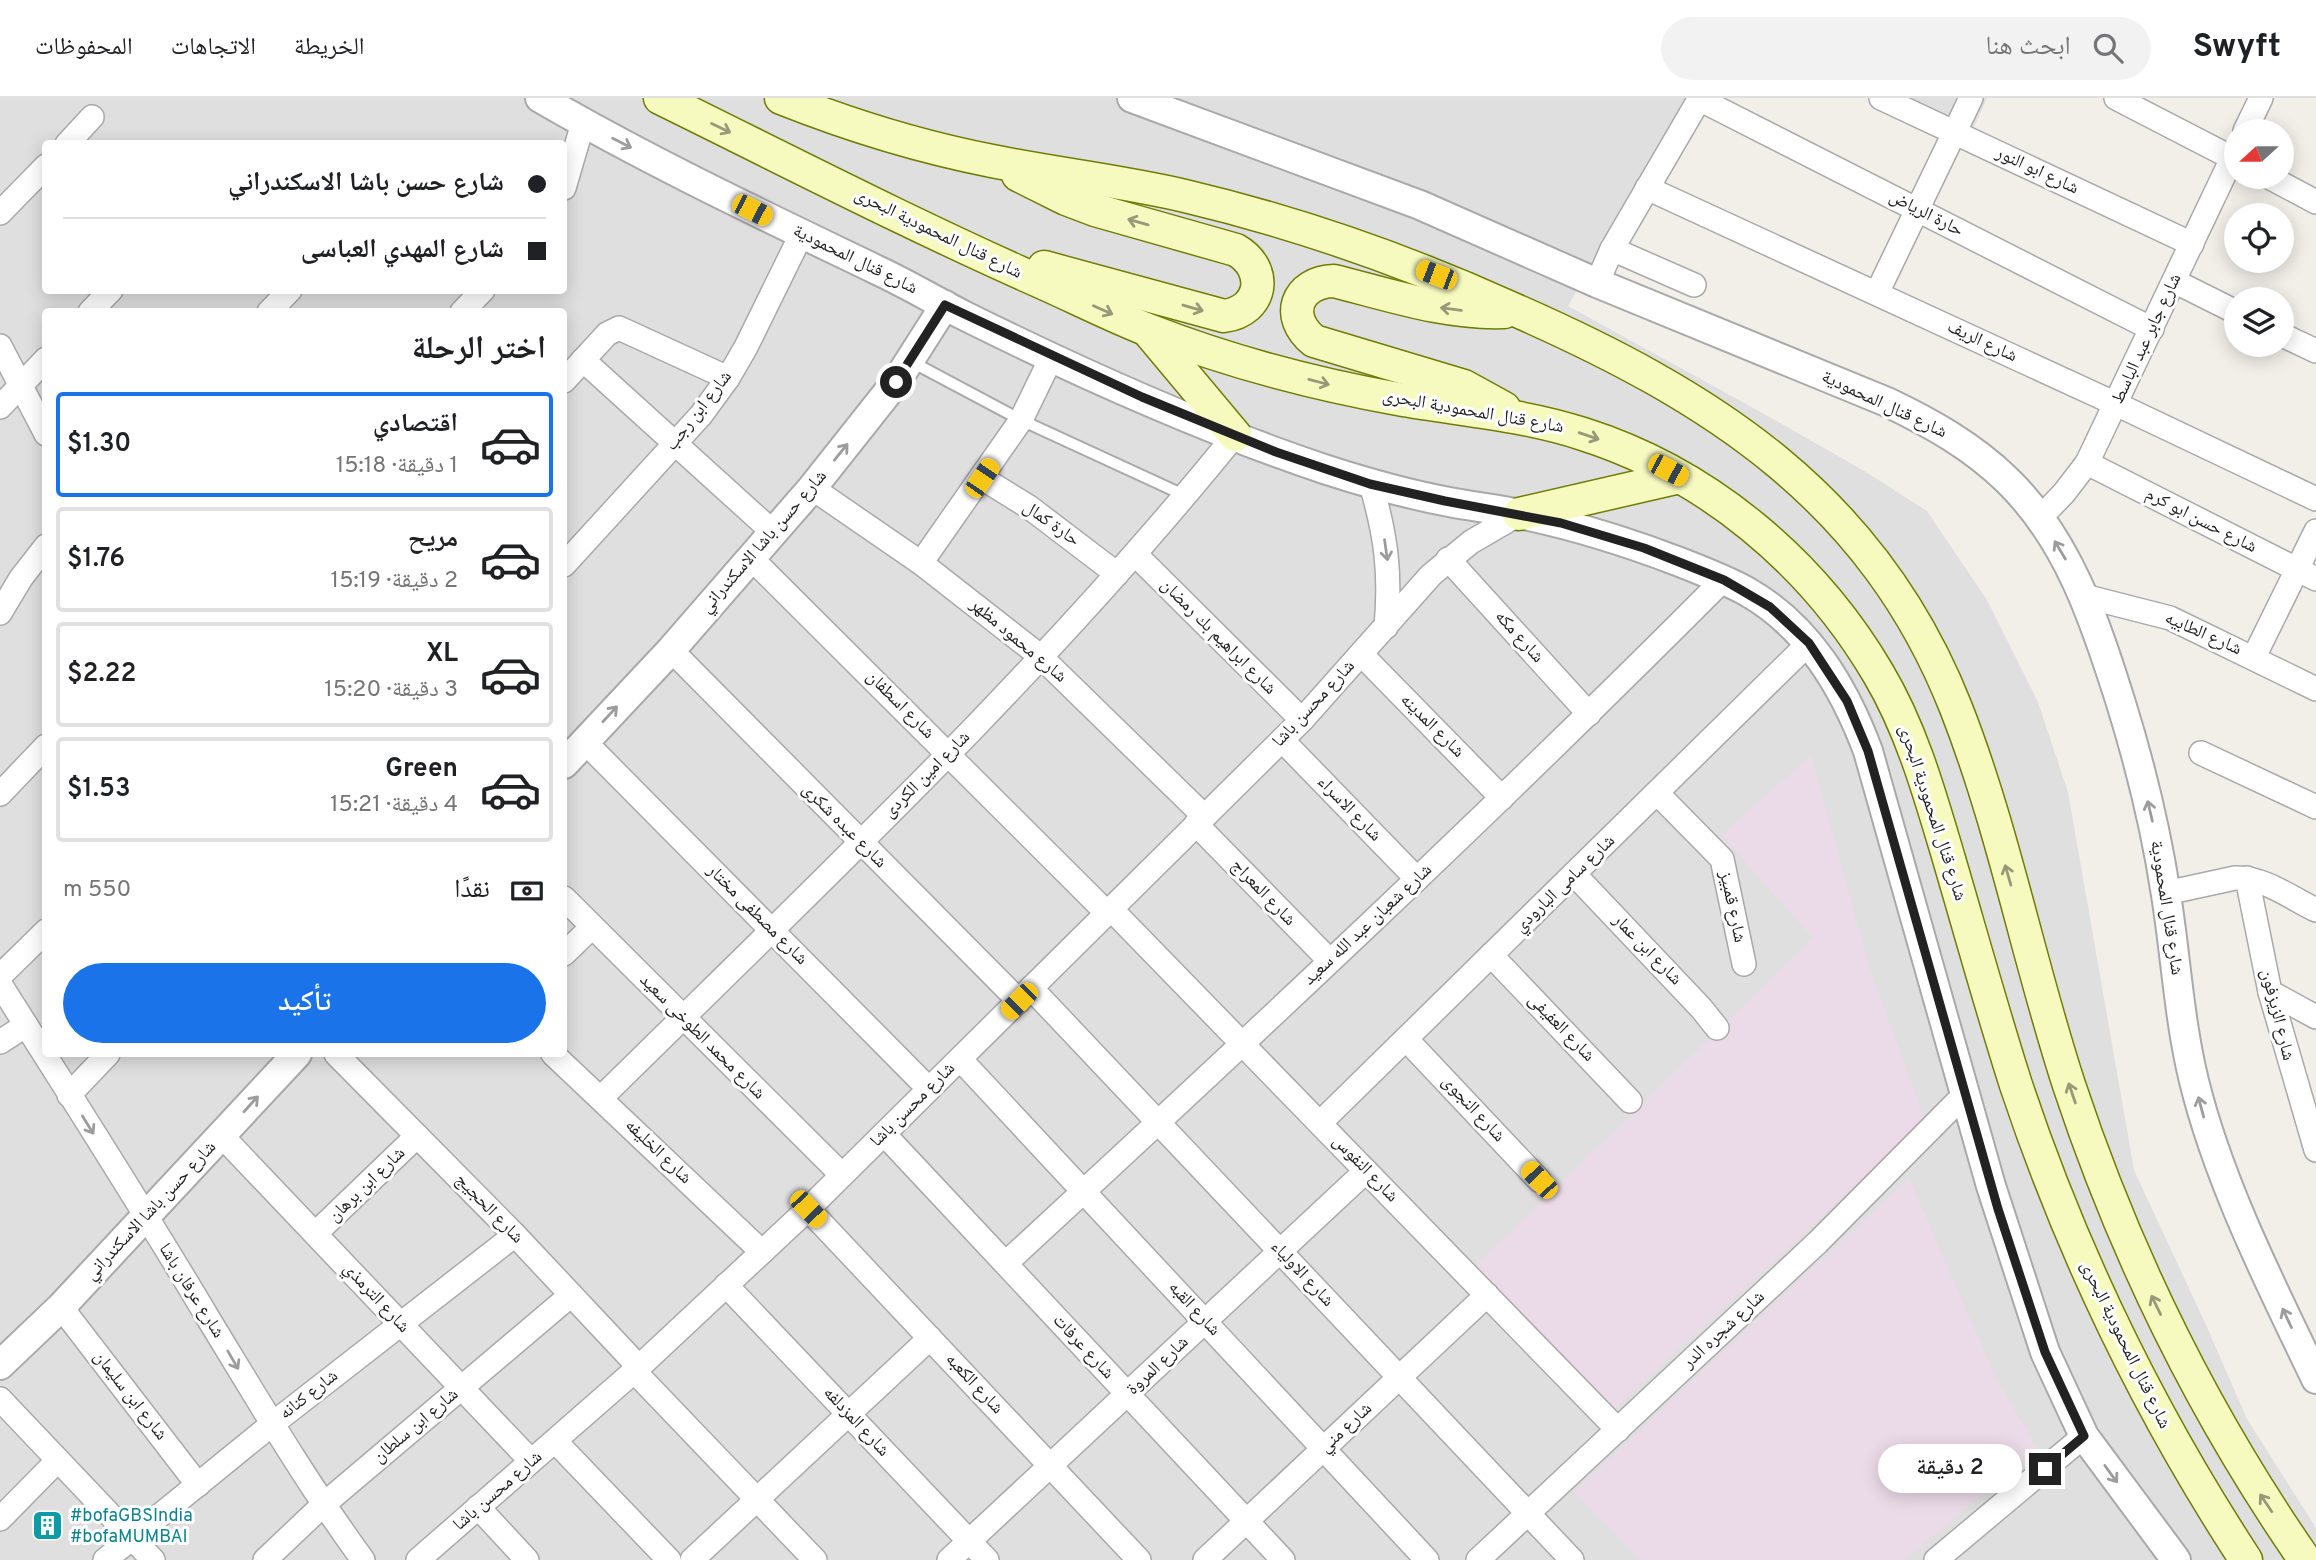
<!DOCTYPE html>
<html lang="ar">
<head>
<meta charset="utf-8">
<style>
	body { margin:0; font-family:Overpass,"Noto Naskh Arabic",sans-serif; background:#f2f2f2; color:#202124; direction:rtl; height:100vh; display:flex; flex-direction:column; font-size:26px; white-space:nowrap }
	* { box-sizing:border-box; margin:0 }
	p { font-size:23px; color:#757577 }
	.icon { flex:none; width:38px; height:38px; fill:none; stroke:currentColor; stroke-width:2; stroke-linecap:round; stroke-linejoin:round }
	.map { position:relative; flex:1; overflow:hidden; direction:ltr }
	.side { position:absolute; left:42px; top:210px; width:525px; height:749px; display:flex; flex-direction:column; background:#fff; border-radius:7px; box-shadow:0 4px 18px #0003; direction:rtl }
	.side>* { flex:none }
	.hud { position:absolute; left:42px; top:42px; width:525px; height:154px; border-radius:7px; box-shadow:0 4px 18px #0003; direction:rtl; display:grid; align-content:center; height:154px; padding:0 21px; background:#fff }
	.needle { width:46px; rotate:249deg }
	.fabs { position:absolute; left:2224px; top:21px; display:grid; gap:14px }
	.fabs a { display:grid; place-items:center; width:70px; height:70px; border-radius:50%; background:#fff; box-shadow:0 4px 18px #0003; font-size:35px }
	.end { position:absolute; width:32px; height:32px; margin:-16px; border:9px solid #222; background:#fff; box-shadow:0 0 0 4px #fff }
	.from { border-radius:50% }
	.bubble { position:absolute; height:49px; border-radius:24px; background:#fff; box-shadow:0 4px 18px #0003; font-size:23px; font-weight:600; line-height:49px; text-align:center; direction:rtl }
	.car { position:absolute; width:21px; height:42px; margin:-21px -10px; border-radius:9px; box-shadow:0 0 5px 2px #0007; background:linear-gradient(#f5c518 24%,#345 0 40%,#f5c518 0 76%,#345 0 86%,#f5c518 0) }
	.hud b { display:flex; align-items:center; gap:24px; height:66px; font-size:26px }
	.hud b+b { border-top:2px solid #e0e0e0 }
	.hud i { width:18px; height:18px; background:#202124 }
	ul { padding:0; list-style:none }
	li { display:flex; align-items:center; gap:21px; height:105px; margin:0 14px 10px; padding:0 7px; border:4px solid #e0e0e0; border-radius:7px }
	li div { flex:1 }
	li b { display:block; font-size:26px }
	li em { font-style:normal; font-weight:600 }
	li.on { border-color:#1a73e8 }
	li>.icon { width:63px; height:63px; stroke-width:1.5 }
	h2 { padding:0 21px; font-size:32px; line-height:84px }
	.pay { display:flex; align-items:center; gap:18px; height:77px; padding:0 21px; font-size:26px }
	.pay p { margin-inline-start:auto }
	.primary-button { display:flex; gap:14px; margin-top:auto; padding:14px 21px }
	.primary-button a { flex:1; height:80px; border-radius:42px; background:#1a73e8; color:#fff; font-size:28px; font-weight:600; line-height:80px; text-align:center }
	header { display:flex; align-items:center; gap:42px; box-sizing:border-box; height:98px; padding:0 35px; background:#fff; border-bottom:2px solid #e0e0e0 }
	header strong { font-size:33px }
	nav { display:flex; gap:38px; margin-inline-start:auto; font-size:24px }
	.search { width:490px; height:63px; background:#f2f2f2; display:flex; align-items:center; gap:18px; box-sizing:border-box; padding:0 24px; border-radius:38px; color:#757577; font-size:26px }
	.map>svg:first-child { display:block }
</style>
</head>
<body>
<header>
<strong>Swyft</strong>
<div class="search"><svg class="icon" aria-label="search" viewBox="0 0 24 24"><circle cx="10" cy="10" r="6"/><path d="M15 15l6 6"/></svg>ابحث هنا</div>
<nav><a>الخريطة</a><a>الاتجاهات</a><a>المحفوظات</a></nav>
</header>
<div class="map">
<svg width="2316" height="1462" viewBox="0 0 2316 1462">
	<rect width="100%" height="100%" fill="#f2efe9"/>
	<!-- residential -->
	<g fill="#e0dfdf" fill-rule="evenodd">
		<path d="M 0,0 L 1685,0 L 1568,208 L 1766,317 L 1866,374 L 1927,413 L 1987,502 L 2038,604 L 2068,694 L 2134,1072 L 2206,1227 L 2247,1321 L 2316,1430 L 2316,1462 L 0,1462 ZM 46,46 L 564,46 L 564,192 L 46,192 ZM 46,214 L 564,214 L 564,956 L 46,956 Z"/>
		<path d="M 1910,0 L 1987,0 L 1973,31 Z"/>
	</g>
	<!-- industrial -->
	<g fill="#ebdbe8">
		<path d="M 1811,658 L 1869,869 L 1925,1023 L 1613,1312 L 1475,1169 L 1813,840 L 1722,737 Z"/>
		<path d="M 1909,1080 L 1994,1277 L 2037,1351 L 1904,1462 L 1641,1462 L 1574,1394 Z"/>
	</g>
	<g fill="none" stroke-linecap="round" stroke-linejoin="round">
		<defs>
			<path id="service" d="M 912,264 L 1021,322 L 1186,398"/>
			<g id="minor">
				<path d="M 1881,0 L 2192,146"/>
				<path d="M 2116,0 L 2236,62"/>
				<path d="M 1699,1 L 2152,231"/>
				<path d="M 2245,33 L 2261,0"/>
				<path d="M 67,46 L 92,19"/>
				<path d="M 2269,79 L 2316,104"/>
				<path d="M 564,90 L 583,25"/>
				<path d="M 1647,90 L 2116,306 L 2316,401"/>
				<path d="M 0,115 L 46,68"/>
				<path d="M 1612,151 L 1694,187"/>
				<path d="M 2174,183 L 2236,214"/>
				<path d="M 1597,185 L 1612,151 L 1700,0"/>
				<path d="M 1877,195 L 1971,0"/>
				<path d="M 90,214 L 111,192"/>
				<path d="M 269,214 L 290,192"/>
				<path d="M 462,214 L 483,192"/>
				<path d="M 2282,237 L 2316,253"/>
				<path d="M 0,248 L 46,336"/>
				<path d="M 583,262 L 774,435"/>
				<path d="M 564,283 L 607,236 L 619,230 L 728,280"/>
				<path d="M 0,309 L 46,261"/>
				<path d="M 2087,365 L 2316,481"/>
				<path d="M 982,380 L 1029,409 L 1117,476"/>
				<path d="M 1371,386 C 1386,438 1391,475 1386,529"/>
				<path d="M 812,390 L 921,465 L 1040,558 L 1204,718"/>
				<path d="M 2040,420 L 2064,395 L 2087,365 L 2236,52"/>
				<path d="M 1135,456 L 1302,622"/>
				<path d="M 750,459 L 1107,815"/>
				<path d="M 1448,461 L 1589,616"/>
				<path d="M 921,465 L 1021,322 L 1052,258"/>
				<path d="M 564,467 L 701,317 L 728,280 L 746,249 L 801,137"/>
				<path d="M 2084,498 L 2170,520 L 2316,591"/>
				<path d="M 0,515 L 21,480 L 46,448"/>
				<path d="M 671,552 L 1019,903"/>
				<path d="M 1361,556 L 1502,700"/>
				<path d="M 2254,559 L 2316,433"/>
				<path d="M 1282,642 L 1417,781"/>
				<path d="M 585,644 L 929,991"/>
				<path d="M 2201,655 L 2316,709"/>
				<path d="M 1657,695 L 1722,761 L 1744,866"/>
				<path d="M 0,696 L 46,648"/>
				<path d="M 1196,726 L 1330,863"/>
				<path d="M 1574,776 L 1701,910 L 1717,930"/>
				<path d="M 2247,780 L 2270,894 L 2316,1052"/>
				<path d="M 2166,795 L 2235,780 C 2264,779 2291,800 2316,812"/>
				<path d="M 564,800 L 842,1077"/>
				<path d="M 1111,811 L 1618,1332"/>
				<path d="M 564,856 L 592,829"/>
				<path d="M 1491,857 L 1630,1003"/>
				<path d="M 0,878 L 46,833"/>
				<path d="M 0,886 C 70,997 141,1107 208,1220 C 258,1302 306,1384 363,1462"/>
				<path d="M 1031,890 L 1572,1462"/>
				<path d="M 2270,894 L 2316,919"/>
				<path d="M 1406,941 L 1539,1082"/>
				<path d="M 0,944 L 26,927"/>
				<path d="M 336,956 L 515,1137 L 639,1269"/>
				<path d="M 553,956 L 762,1154"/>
				<path d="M 960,961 L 1427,1462"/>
				<path d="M 69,997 L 108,956"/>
				<path d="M 601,1000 C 818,786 1043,575 1235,337"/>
				<path d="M 1320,1025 L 1809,545"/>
				<path d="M 884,1036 L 1283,1462"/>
				<path d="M 222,1038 L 531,1363"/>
				<path d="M 808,1111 L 1139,1462"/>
				<path d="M 316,1135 L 417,1038"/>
				<path d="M 1006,1165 C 1249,941 1490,716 1723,482"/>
				<path d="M 726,1187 L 987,1462"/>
				<path d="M 61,1209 L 198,1387"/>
				<path d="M 634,1273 L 815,1462"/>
				<path d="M 0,1301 L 153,1462"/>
				<path d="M 555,1343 L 669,1462"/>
				<path d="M 478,1409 L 527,1462"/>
				<path d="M 0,1421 L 58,1362"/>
				<path d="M 105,1462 L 271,1327 L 515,1137"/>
				<path d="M 265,1462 L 323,1407 L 571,1197"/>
				<path d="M 418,1462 L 639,1269 L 808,1111 L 1302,622 L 1431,477 L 1471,444 L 1519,416"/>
				<path d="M 692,1462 L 930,1240"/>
				<path d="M 949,1462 L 1366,1073"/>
				<path d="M 1205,1462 L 1487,1197"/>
				<path d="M 1478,1462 L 1818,1144 L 1964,997"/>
				<path d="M 1936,1462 L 2084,1338"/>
			</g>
			<g id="tertiary">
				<path d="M 540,0 C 650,64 765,118 879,173 C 909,187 937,204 967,219 C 1082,276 1202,330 1324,371 C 1364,384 1406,396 1449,404 C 1474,409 1499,411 1524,417 C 1576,428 1627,444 1677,463 C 1700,472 1724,481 1746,493 C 1808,528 1844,589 1868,653 L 1991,1088 L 2045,1254 L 2084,1338 L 2176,1462"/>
				<path d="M 1132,0 L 1420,107 L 1597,185 L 1887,304 C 1931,325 1972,348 2007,382 C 2068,441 2095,523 2120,602 C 2140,666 2156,731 2166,797 C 2176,859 2179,922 2194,983 C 2219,1085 2271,1187 2316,1281"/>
				<path d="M 564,666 L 671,552 L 812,390 L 896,284 L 945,207"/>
				<path d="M 0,1267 L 61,1209 L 297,956"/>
			</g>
			<g id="secondary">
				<path d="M 660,0 C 786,62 912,127 1041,184 C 1077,200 1112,218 1148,232 C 1228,263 1314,286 1398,301 C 1459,312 1522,316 1583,336 C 1706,375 1812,463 1878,575 C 1912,632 1930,697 1949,761 C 1971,836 1992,912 2016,987 C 2072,1155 2149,1314 2246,1462"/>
				<path d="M 781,0 C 849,27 920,49 992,63 C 1056,76 1121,83 1185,98 C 1299,125 1407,163 1513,211 C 1711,298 1873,399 1956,610 C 2004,732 2028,862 2069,987 C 2125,1156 2203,1315 2305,1462"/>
				<path d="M 1018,77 L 1066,101 L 1095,112 L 1236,152 C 1269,171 1263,213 1224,218 L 1044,169"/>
				<path d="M 1504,214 C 1445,216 1390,197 1334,183 C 1296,184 1284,219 1314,243 L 1464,288 L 1504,310"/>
				<path d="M 1148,233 L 1235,337"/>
				<path d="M 1519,416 L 1680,379"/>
			</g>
		</defs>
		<!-- service casing -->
		<use href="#service" stroke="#a9a9a9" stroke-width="14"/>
		<!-- minor casing -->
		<use href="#minor" stroke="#a9a9a9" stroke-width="26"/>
		<!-- tertiary casing -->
		<use href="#tertiary" stroke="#a9a9a9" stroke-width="32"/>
		<!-- secondary casing -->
		<use href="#secondary" stroke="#707d05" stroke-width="35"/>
		<!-- service -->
		<use href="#service" stroke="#fff" stroke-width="10"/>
		<!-- minor -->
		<use href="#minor" stroke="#fff" stroke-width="23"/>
		<!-- tertiary -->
		<use href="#tertiary" stroke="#fff" stroke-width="28"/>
		<!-- secondary -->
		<use href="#secondary" stroke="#f7fabf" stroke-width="32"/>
	</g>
	<!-- one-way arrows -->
	<defs><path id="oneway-shaft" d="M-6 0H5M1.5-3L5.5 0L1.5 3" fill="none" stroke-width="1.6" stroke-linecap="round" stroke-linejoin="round" transform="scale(1.75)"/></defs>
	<g stroke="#979978">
		<use href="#oneway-shaft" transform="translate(721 30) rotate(26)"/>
		<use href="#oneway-shaft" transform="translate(1138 124) rotate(-164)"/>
		<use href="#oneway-shaft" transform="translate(1193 210) rotate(16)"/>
		<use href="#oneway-shaft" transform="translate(1451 211) rotate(-172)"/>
		<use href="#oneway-shaft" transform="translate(1103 212) rotate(24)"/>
		<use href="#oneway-shaft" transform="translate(1319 284) rotate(15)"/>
		<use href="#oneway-shaft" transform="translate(1589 338) rotate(19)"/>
		<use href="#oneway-shaft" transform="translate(2008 777) rotate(-106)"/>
		<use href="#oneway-shaft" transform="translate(2072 995) rotate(-109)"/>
		<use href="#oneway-shaft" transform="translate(2156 1207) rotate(-116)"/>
		<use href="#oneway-shaft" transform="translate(2266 1405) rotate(-124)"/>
	</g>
	<g stroke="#9c9c9c">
		<use href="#oneway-shaft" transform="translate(622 45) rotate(27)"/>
		<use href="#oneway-shaft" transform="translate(841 354) rotate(-51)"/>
		<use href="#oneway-shaft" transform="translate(1386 452) rotate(82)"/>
		<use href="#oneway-shaft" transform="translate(2060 452) rotate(-121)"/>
		<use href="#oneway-shaft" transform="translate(610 616) rotate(-47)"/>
		<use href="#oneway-shaft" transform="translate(2150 713) rotate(-103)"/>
		<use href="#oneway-shaft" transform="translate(251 1006) rotate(-48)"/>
		<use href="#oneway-shaft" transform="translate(2201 1009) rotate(-105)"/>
		<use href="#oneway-shaft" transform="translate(88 1027) rotate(58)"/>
		<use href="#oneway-shaft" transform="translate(2287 1220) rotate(-115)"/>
		<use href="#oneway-shaft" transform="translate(233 1262) rotate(60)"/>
		<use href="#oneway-shaft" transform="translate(2111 1376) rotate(54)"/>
	</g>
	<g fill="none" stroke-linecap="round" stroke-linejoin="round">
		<!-- route -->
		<path stroke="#222" stroke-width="9" d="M 896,284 L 945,207 L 1142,299 L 1276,354 L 1370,386 L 1445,403 L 1561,425 L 1644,450 L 1724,482 L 1770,509 L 1809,545 L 1847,603 L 1868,653 L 1998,1111 L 2045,1254 L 2084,1338 L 2045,1371"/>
	</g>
	<!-- icons -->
	<defs>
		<symbol id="building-square" viewBox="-11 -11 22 22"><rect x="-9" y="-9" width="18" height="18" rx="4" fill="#0f9aa8" stroke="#fff"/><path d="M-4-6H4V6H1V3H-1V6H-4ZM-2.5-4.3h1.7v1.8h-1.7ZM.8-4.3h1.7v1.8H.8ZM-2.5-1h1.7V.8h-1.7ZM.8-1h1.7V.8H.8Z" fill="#fff"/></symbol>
	</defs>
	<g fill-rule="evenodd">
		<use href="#building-square" x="30" y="1410" width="35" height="35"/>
	</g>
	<g text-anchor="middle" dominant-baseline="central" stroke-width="6" stroke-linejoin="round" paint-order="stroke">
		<!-- street labels -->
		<g font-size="18" fill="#222" stroke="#fff">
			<text transform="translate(2037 73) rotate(25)">شارع ابو النور</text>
			<text transform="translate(1926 116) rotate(27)">حارة الرياض</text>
			<text transform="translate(938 136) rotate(26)">شارع قنال المحمودية البحرى</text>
			<text transform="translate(855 162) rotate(26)">شارع قنال المحمودية</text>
			<text transform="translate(2147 241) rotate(-65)">شارع جابر عبد الباسط</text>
			<text transform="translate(1982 244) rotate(25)">شارع الريف</text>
			<text transform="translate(1884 307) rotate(25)">شارع قنال المحمودية</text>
			<text transform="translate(699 313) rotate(-52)">شارع ابن رجب</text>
			<text transform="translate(1473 314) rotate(10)">شارع قنال المحمودية البحرى</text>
			<text transform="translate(2201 423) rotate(27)">شارع حسن ابو كرم</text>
			<text transform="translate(1051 426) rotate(35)">حارة كمال</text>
			<text transform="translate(764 444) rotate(-49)">شارع حسن باشا الاسكندراني</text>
			<text transform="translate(2203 536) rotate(24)">شارع الطابيه</text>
			<text transform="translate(1218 539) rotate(45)">شارع ابراهيم بك رمضان</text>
			<text transform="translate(1519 539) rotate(48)">شارع مكه</text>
			<text transform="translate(1018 543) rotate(40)">شارع محمود مظهر</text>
			<text transform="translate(1314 606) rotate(-47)">شارع محسن باشا</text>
			<text transform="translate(900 607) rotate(45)">شارع اسطفان</text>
			<text transform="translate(1432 628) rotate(45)">شارع المدينه</text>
			<text transform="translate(927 677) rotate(-45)">شارع امين الكردى</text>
			<text transform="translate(1349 711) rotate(46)">شارع الاسراء</text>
			<text transform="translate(1932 715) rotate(72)">شارع قنال المحمودية البحرى</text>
			<text transform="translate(844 728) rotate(45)">شارع عبده شكرى</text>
			<text transform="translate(1565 786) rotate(-44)">شارع سامى البارودي</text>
			<text transform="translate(1263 795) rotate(46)">شارع المعراج</text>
			<text transform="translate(1732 809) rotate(78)">شارع قمبيز</text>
			<text transform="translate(2166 810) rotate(81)">شارع قنال المحمودية</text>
			<text transform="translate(757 817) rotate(45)">شارع مصطفى مختار</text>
			<text transform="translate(1368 827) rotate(-43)">شارع شعبان عبد الله سعيد</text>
			<text transform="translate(1647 852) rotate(46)">شارع ابن عمار</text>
			<text transform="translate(2277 917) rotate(76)">شارع الزيزفون</text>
			<text transform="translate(1561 930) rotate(46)">شارع العفيفى</text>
			<text transform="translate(702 939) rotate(45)">شارع محمد الطوخى سعيد</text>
			<text transform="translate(913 1007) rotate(-45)">شارع محسن باشا</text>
			<text transform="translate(1473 1011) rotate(47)">شارع النجوى</text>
			<text transform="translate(658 1054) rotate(44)">شارع الخليفه</text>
			<text transform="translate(1365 1071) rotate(46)">شارع النفوس</text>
			<text transform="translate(367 1087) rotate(-44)">شارع ابن برهان</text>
			<text transform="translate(489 1111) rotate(46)">شارع الحجيج</text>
			<text transform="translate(151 1113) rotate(-47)">شارع حسن باشا الاسكندراني</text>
			<text transform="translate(1302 1176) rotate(47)">شارع الاولياء</text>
			<text transform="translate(191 1193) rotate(58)">شارع عرفان باشا</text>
			<text transform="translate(376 1200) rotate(47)">شارع الترمذي</text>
			<text transform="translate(1194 1211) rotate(47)">شارع القبه</text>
			<text transform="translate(1724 1232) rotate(-43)">شارع شجره الدر</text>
			<text transform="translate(2125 1247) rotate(64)">شارع قنال المحمودية البحرى</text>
			<text transform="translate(1083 1249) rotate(47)">شارع عرفات</text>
			<text transform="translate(1158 1268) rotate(-43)">شارع المروة</text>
			<text transform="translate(974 1286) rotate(47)">شارع الكعبه</text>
			<text transform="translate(309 1297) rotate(-38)">شارع كنانه</text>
			<text transform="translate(130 1298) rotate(52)">شارع ابن سليمان</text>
			<text transform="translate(856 1324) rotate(47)">شارع المزدلفه</text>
			<text transform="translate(416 1328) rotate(-40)">شارع ابن سلطان</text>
			<text transform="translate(1346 1330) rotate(-43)">شارع مني</text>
			<text transform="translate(498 1393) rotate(-41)">شارع محسن باشا</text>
		</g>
		<!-- culture labels -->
		<g font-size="18" fill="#0d838f" stroke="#fff" text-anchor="start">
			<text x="70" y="1418">#bofaGBSIndia<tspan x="70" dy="21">#bofaMUMBAI</tspan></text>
		</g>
	</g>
</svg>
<div class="fabs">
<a><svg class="needle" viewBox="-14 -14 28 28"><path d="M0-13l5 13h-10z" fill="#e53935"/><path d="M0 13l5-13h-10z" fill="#757577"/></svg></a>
<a><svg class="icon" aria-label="locate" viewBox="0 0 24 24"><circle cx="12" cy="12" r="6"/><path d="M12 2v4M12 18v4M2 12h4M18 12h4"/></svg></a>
<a><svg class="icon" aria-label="layers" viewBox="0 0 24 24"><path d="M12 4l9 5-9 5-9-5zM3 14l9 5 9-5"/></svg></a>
</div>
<i class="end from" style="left:896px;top:284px"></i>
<i class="end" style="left:2045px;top:1371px"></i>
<div class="bubble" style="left:1878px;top:1346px;width:144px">2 دقيقة</div>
<i class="car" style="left:752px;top:112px;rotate:117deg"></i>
<i class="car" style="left:1436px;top:177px;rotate:291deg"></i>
<i class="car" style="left:1668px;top:372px;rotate:118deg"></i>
<i class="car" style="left:982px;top:380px;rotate:34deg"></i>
<i class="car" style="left:1019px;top:903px;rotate:225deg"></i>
<i class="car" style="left:1539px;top:1082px;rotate:317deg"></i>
<i class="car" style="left:808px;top:1111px;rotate:136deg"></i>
<div class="hud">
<b><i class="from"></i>شارع حسن باشا الاسكندراني</b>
<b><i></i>شارع المهدي العباسى</b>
</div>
<section class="side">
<h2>اختر الرحلة</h2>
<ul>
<li class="on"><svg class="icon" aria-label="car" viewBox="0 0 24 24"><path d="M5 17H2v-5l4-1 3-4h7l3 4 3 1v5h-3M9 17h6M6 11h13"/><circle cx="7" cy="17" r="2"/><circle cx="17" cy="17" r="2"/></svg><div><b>اقتصادي</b><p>1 دقيقة · 15:18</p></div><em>$1.30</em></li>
<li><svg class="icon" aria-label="car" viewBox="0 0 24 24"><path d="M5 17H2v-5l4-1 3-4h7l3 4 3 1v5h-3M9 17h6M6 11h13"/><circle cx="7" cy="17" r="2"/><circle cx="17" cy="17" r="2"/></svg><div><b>مريح</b><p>2 دقيقة · 15:19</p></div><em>$1.76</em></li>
<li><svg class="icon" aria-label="car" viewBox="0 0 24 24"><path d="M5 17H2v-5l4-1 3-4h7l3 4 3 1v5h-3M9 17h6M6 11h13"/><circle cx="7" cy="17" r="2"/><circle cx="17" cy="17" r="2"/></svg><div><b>XL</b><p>3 دقيقة · 15:20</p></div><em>$2.22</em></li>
<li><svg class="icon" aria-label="car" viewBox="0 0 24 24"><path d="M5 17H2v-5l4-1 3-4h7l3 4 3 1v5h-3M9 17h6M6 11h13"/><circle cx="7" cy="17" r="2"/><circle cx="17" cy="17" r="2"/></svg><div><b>Green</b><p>4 دقيقة · 15:21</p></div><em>$1.53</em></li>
</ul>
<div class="pay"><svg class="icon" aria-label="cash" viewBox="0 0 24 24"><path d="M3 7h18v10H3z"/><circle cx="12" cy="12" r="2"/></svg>نقدًا<p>550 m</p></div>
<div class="primary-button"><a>تأكيد</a></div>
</section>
</div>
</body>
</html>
